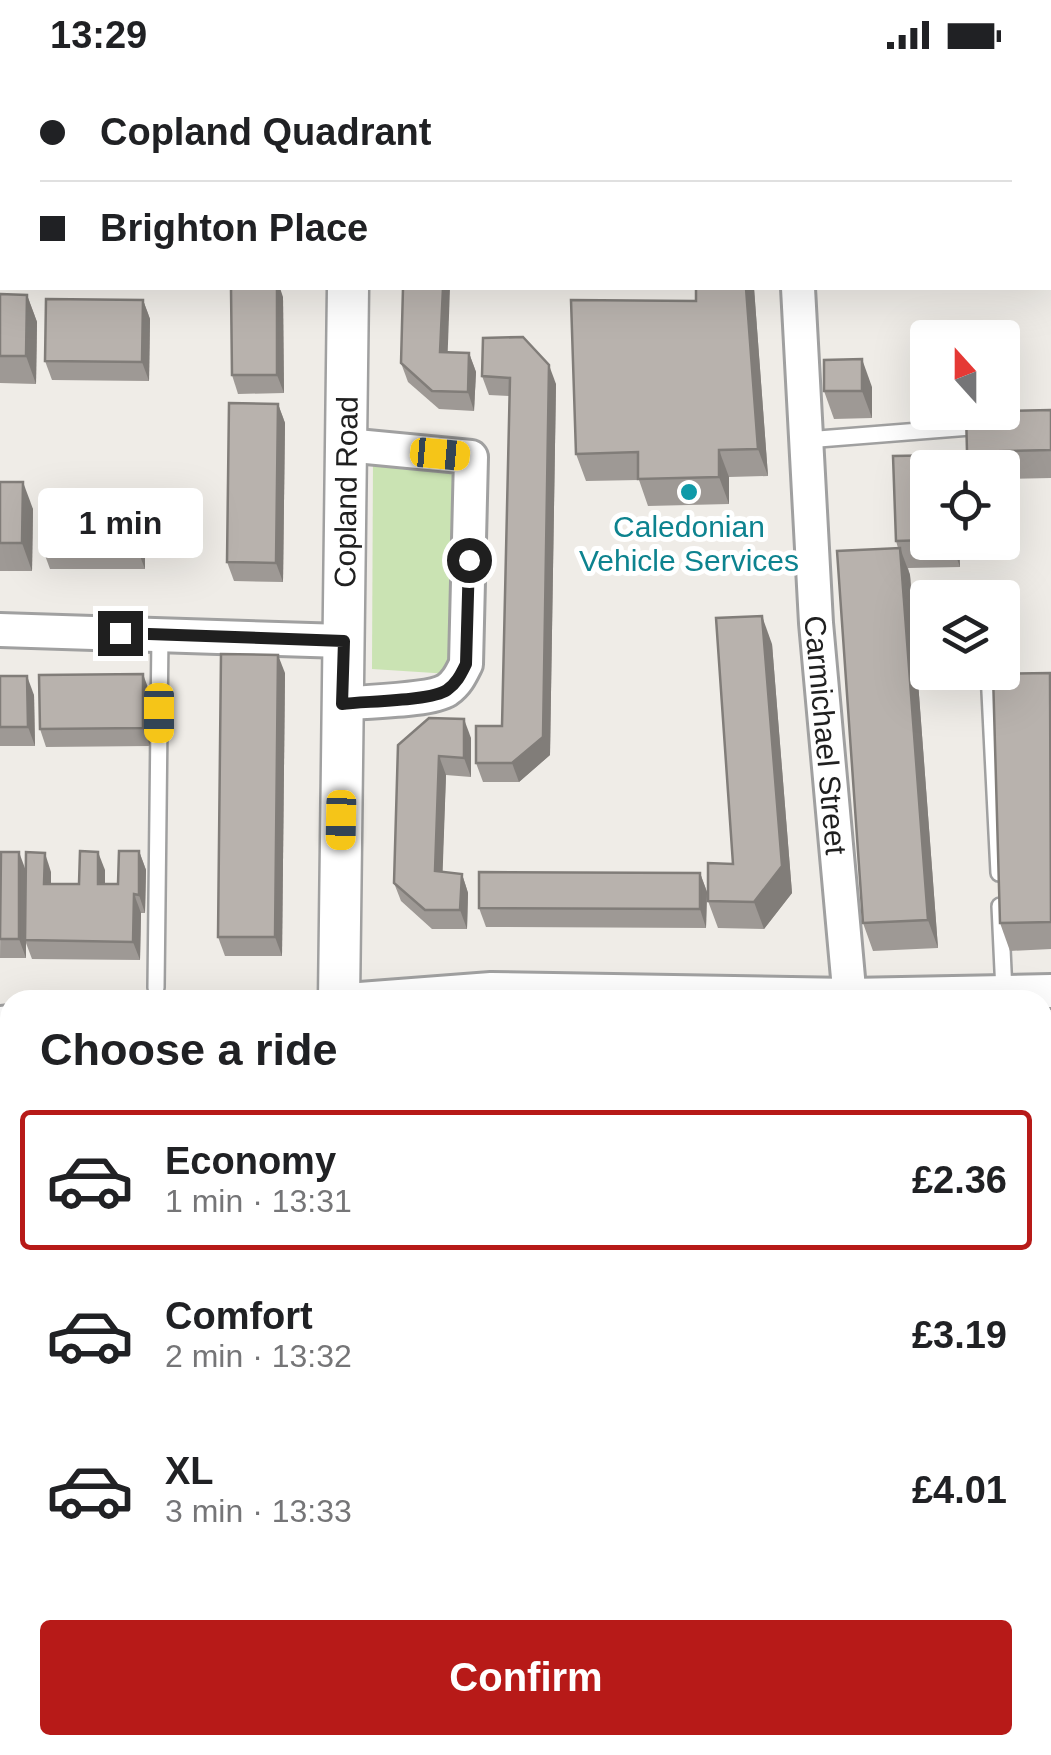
<!DOCTYPE html>
<html lang="en">
<head>
<meta charset="utf-8">
<style>
	body { margin:0; font-family:Arial,sans-serif; background:#f2f2f2; color:#202124; height:100vh; display:flex; flex-direction:column; font-size:38px; white-space:nowrap }
	* { box-sizing:border-box; margin:0 }
	p { font-size:32px; color:#757577 }
	.icon { flex:none; width:55px; height:55px; fill:none; stroke:currentColor; stroke-width:2; stroke-linecap:round; stroke-linejoin:round }
	.map { position:relative; flex:1; overflow:hidden }
	.drawer { position:absolute; left:0px; top:920px; width:1052px; height:765px; display:flex; flex-direction:column; background:#fff; border-radius:30px 30px 0 0; box-shadow:0 10px 40px #0002 }
	.drawer>* { flex:none }
	.hud { position:absolute; left:0px; top:0px; width:1052px; height:220px; box-shadow:0 10px 40px #0002; display:grid; align-content:center; height:220px; padding:0 40px; background:#fff }
	.needle { width:65px; rotate:339deg }
	.fabs { position:absolute; left:910px; top:250px; display:grid; gap:20px }
	.fabs a { display:grid; place-items:center; width:110px; height:110px; border-radius:10px; background:#fff; box-shadow:0 10px 40px #0002; font-size:50px }
	.end { position:absolute; width:45px; height:45px; margin:-22px; border:12px solid #1f1f1f; background:#fff; box-shadow:0 0 0 5px #fff }
	.from { border-radius:50% }
	.bubble { position:absolute; height:70px; border-radius:10px; background:#fff; box-shadow:0 10px 40px #0002; font-size:32px; font-weight:600; line-height:70px; text-align:center }
	.car { position:absolute; width:30px; height:60px; margin:-30px -15px; border-radius:12px; box-shadow:0 0 8px 2px #0007; background:linear-gradient(#f5c518 24%,#345 0 40%,#f5c518 0 76%,#345 0 86%,#f5c518 0) }
	.hud b { display:flex; align-items:center; gap:35px; height:95px; font-size:38px }
	.hud b+b { border-top:2px solid #e0e0e0 }
	.hud i { width:25px; height:25px; background:#202124 }
	ul { padding:0; list-style:none }
	li { display:flex; align-items:center; gap:30px; height:140px; margin:0 20px 15px; padding:0 20px; border:5px solid transparent; border-radius:10px }
	li div { flex:1 }
	li b { display:block; font-size:38px }
	li em { font-style:normal; font-weight:600 }
	li.selected { border-color:#b71a18 }
	li>.icon { width:90px; height:90px; stroke-width:1.5 }
	h2 { padding:0 40px; font-size:45px; line-height:120px }
	.cta { display:flex; gap:20px; margin-top:auto; padding:20px 40px }
	.cta a { flex:1; height:115px; border-radius:10px; background:#b71a18; color:#fff; font-size:40px; font-weight:600; line-height:115px; text-align:center }
	.status { display:flex; justify-content:space-between; align-items:center; height:70px; padding:0 50px; background:#fff; direction:ltr }
	.status svg { height:28px; fill:currentColor }
	.map>svg:first-child { display:block }
</style>
</head>
<body>
<div class="status"><b>13:29</b><svg viewBox="0 0 49 12"><path d="M0 12V9h3v3zM5 12V6h3v6zM10 12V3h3v9zM15 12V0h3v12zM26 1h20v11H26zM47 4h2v5h-2z"/></svg></div>
<div class="map">
<svg width="1051" height="1685" viewBox="0 0 1051 1685">
	<rect width="100%" height="100%" fill="#efece7"/>
	<!-- grass -->
	<path fill="#cae3b3" d="M 373,387 L 464,395 L 450,604 L 372,599 Z"/>
	<!-- pitch -->
	<path fill="#8ed4ba" d="M 10,1363 L 10,1580 L 0,1578 L 0,1365 Z"/>
	<g fill="none" stroke-linecap="round" stroke-linejoin="round">
		<defs>
			<g id="service">
				<path d="M 806,370 L 983,356"/>
				<path d="M 989,602 L 999,803"/>
				<path d="M 1000,836 L 1004,922"/>
				<path d="M 156,918 L 160,565"/>
				<path d="M 0,1327 L 10,1326"/>
				<path d="M 0,1376 L 10,1375"/>
				<path d="M 529,1675 L 575,1685"/>
			</g>
			<g id="minor">
				<path d="M 786,0 L 786,2"/>
				<path d="M 0,174 L 2,174"/>
				<path id="s1" d="M 798,218 L 816,553 L 850,930"/>
				<path d="M 0,560 L 343,571"/>
				<path d="M 343,634 C 366,631 430,631 447,620 C 457,613 461,604 466,594 L 471,387 L 346,375"/>
				<path d="M 347,930 L 491,919 L 850,925 L 1051,921"/>
				<path d="M 0,953 L 10,952"/>
			</g>
			<g id="tertiary">
				<path d="M 356,2 L 356,0"/>
				<path id="s2" d="M 339,930 L 348,218"/>
				<path d="M 305,1685 L 307,1675"/>
			</g>
		</defs>
		<!-- service casing -->
		<use href="#service" stroke="#a0a0a0" stroke-width="20"/>
		<!-- minor casing -->
		<use href="#minor" stroke="#a0a0a0" stroke-width="38"/>
		<!-- tertiary casing -->
		<use href="#tertiary" stroke="#a0a0a0" stroke-width="45"/>
		<!-- service -->
		<use href="#service" stroke="#fff" stroke-width="15"/>
		<!-- minor -->
		<use href="#minor" stroke="#fff" stroke-width="32"/>
		<!-- tertiary -->
		<use href="#tertiary" stroke="#fff" stroke-width="40"/>
	</g>
	<!-- wall -->
	<g fill="#9e9995">
		<rect x="0" y="74" width="2" height="72"/>
		<path d="M 754,218 L 768,406 L 729,407 L 729,434 L 648,436 L 639,410 L 586,411 L 576,384 L 696,231 Z"/>
		<path d="M 0,224 L 27,225 L 37,252 L 36,314 L 0,313 Z"/>
		<path d="M 283,227 L 284,323 L 238,324 L 232,305 Z"/>
		<path d="M 143,230 L 150,249 L 149,311 L 52,310 L 45,291 Z"/>
		<path d="M 483,268 L 556,314 L 550,685 L 519,712 L 483,712 L 476,693 L 502,656 L 509,326 L 489,325 L 482,306 Z"/>
		<path d="M 448,283 L 469,283 L 476,302 L 474,341 L 439,339 L 408,312 L 401,293 Z"/>
		<path d="M 872,317 L 872,348 L 834,349 L 824,321 Z"/>
		<path d="M 278,334 L 285,353 L 283,512 L 234,511 L 227,492 Z"/>
		<path d="M 1051,340 L 1051,408 L 1002,409 L 1002,398 L 973,398 L 967,382 Z"/>
		<path d="M 948,385 L 952,398 L 928,398 L 928,472 L 959,472 L 960,497 L 908,498 L 910,505 L 938,878 L 873,881 L 863,853 L 837,481 L 898,478 L 896,471 L 893,386 Z"/>
		<path d="M 0,412 L 33,439 L 32,501 L 0,501 Z"/>
		<path d="M 139,429 L 145,448 L 145,499 L 50,499 L 43,480 Z"/>
		<path d="M 772,574 L 792,823 L 764,859 L 718,858 L 708,831 L 733,794 Z"/>
		<path d="M 285,603 L 282,886 L 225,886 L 218,867 Z"/>
		<path d="M 0,606 L 34,625 L 35,676 L 0,676 Z"/>
		<path d="M 1051,607 L 1051,879 L 1010,881 L 1000,853 Z"/>
		<path d="M 150,623 L 150,676 L 46,677 L 40,659 Z"/>
		<path d="M 429,648 L 471,668 L 471,707 L 446,705 L 442,802 L 462,804 L 468,823 L 467,859 L 432,859 L 401,831 L 394,813 Z"/>
		<path d="M 139,781 L 146,800 L 145,843 L 141,843 L 140,890 L 32,889 L 26,873 L 26,888 L 0,888 L 1,782 L 26,801 L 51,802 L 51,814 L 79,814 L 105,800 L 105,814 L 118,814 Z"/>
		<path d="M 700,803 L 707,822 L 706,858 L 486,857 L 479,838 Z"/>
		<path d="M 10,956 L 10,1061 L 0,1062 L 0,957 Z"/>
		<rect x="1042" y="1172" width="9" height="235"/>
		<path d="M 1042,1442 L 1051,1442 L 1051,1677 L 991,1680 L 990,1675 L 1042,1675 Z"/>
		<path d="M 636,1675 L 676,1675 L 676,1685 L 640,1685 Z"/>
		<path d="M 730,1675 L 778,1675 L 778,1685 L 732,1685 Z"/>
	</g>
	<!-- shaded-wall -->
	<g fill="#817d79">
		<path d="M 277,218 L 280,218 L 283,227 L 284,323 L 277,305 Z"/>
		<path d="M 443,218 L 450,218 L 447,301 L 440,282 Z"/>
		<path d="M 746,218 L 754,218 L 768,406 L 758,379 Z"/>
		<path d="M 27,225 L 37,252 L 36,314 L 26,286 Z"/>
		<path d="M 143,230 L 150,249 L 149,311 L 142,292 Z"/>
		<path d="M 469,283 L 476,302 L 474,341 L 468,322 Z"/>
		<path d="M 862,289 L 872,317 L 872,348 L 862,321 Z"/>
		<path d="M 549,295 L 556,314 L 550,685 L 519,712 L 512,693 Z"/>
		<path d="M 278,334 L 285,353 L 283,512 L 276,493 Z"/>
		<path d="M 719,380 L 729,407 L 729,434 L 719,407 Z"/>
		<path d="M 23,412 L 33,439 L 32,501 L 22,473 Z"/>
		<path d="M 139,429 L 145,448 L 145,499 L 138,481 Z"/>
		<path d="M 951,472 L 959,472 L 960,497 Z"/>
		<path d="M 900,478 L 910,505 L 938,878 L 928,850 Z"/>
		<path d="M 762,546 L 772,574 L 792,823 L 764,859 L 754,832 Z"/>
		<path d="M 278,585 L 285,603 L 282,886 L 275,867 Z"/>
		<path d="M 143,604 L 150,623 L 150,676 L 143,658 Z"/>
		<path d="M 27,606 L 34,625 L 35,676 L 28,657 Z"/>
		<path d="M 464,649 L 471,668 L 471,707 L 464,688 Z"/>
		<path d="M 439,686 L 446,705 L 442,820 L 435,801 Z"/>
		<path d="M 139,781 L 146,800 L 145,843 L 139,825 Z"/>
		<path d="M 19,782 L 26,801 L 26,888 L 19,869 Z"/>
		<path d="M 98,782 L 105,800 L 105,833 L 98,814 Z"/>
		<path d="M 45,783 L 51,802 L 51,832 L 44,814 Z"/>
		<path d="M 700,803 L 707,822 L 706,858 L 700,839 Z"/>
		<path d="M 462,804 L 468,823 L 467,859 L 460,840 Z"/>
		<path d="M 134,824 L 141,843 L 140,890 L 133,872 Z"/>
		<rect x="83" y="1675" width="6" height="10"/>
		<path d="M 262,1675 L 272,1675 L 270,1685 L 260,1685 Z"/>
		<path d="M 668,1675 L 676,1675 L 676,1685 L 672,1685 Z"/>
		<path d="M 768,1675 L 778,1675 L 778,1685 L 771,1685 Z"/>
	</g>
	<!-- building -->
	<g fill="#b8b2ad" stroke="#817d79" stroke-width="2.5">
		<rect x="225" y="0" width="57" height="2"/>
		<rect x="410" y="0" width="43" height="2"/>
		<path d="M 718,0 L 720,2 L 695,2 Z"/>
		<path d="M 833,0 L 893,0 L 893,2 L 834,2 Z"/>
		<rect x="0" y="74" width="2" height="54"/>
		<path d="M 1050,103 L 1051,103 L 1050,174 Z"/>
		<path d="M 231,218 L 277,218 L 277,305 L 232,305 Z"/>
		<path d="M 403,218 L 443,218 L 440,282 L 469,283 L 468,322 L 432,321 L 401,293 Z"/>
		<path d="M 696,218 L 746,218 L 758,379 L 719,380 L 719,407 L 638,409 L 638,382 L 576,384 L 571,230 L 696,231 Z"/>
		<path d="M 0,224 L 27,225 L 26,286 L 0,286 Z"/>
		<path d="M 46,229 L 143,230 L 142,292 L 45,291 Z"/>
		<path d="M 523,267 L 549,295 L 543,667 L 512,693 L 476,693 L 476,656 L 502,656 L 510,308 L 482,306 L 483,268 Z"/>
		<path d="M 862,289 L 862,321 L 824,321 L 824,290 Z"/>
		<path d="M 229,333 L 278,334 L 276,493 L 227,492 Z"/>
		<path d="M 1051,340 L 1051,380 L 967,382 L 966,342 Z"/>
		<path d="M 948,385 L 948,398 L 928,398 L 928,470 L 896,471 L 893,386 Z"/>
		<path d="M 0,412 L 23,412 L 22,473 L 0,473 Z"/>
		<path d="M 43,429 L 139,429 L 138,481 L 43,480 Z"/>
		<path d="M 900,478 L 928,850 L 863,853 L 837,481 Z"/>
		<path d="M 762,546 L 782,796 L 754,832 L 708,831 L 708,793 L 733,794 L 716,548 Z"/>
		<path d="M 221,584 L 278,585 L 275,867 L 218,867 Z"/>
		<path d="M 1050,603 L 1051,852 L 1000,853 L 993,604 Z"/>
		<path d="M 143,604 L 143,658 L 40,659 L 39,605 Z"/>
		<path d="M 0,606 L 27,606 L 28,657 L 0,657 Z"/>
		<path d="M 429,648 L 464,649 L 464,688 L 439,686 L 435,801 L 462,804 L 460,840 L 425,840 L 394,813 L 398,675 Z"/>
		<path d="M 80,781 L 98,782 L 98,814 L 118,814 L 119,781 L 139,781 L 139,825 L 134,824 L 133,872 L 25,870 L 26,782 L 45,783 L 44,814 L 79,814 Z"/>
		<path d="M 1,782 L 19,782 L 19,869 L 0,869 Z"/>
		<path d="M 479,802 L 700,803 L 700,839 L 479,838 Z"/>
		<rect x="873" y="923" width="111" height="7"/>
		<path d="M 10,956 L 10,1033 L 0,1034 L 0,957 Z"/>
		<rect x="1042" y="1172" width="9" height="207"/>
		<path d="M 1042,1442 L 1051,1442 L 1051,1641 L 1042,1642 Z"/>
		<rect x="18" y="1675" width="65" height="10"/>
		<path d="M 196,1675 L 262,1675 L 260,1685 L 194,1685 Z"/>
		<path d="M 730,1675 L 768,1675 L 769,1680 L 731,1680 Z"/>
	</g>
	<g fill="none" stroke-linecap="round" stroke-linejoin="round">
		<!-- route -->
		<path stroke="#1f1f1f" stroke-width="12" d="M 120,563 L 344,571 L 342,634 C 366,631 431,631 447,620 C 457,613 461,604 466,594 L 469,490"/>
	</g>
	<!-- markers -->
	<circle fill="#0f9aa8" stroke="#fff" stroke-width="4" cx="689" cy="422" r="10"/>
	<g text-anchor="middle" dominant-baseline="central" stroke-width="10" stroke-linejoin="round" paint-order="stroke">
		<!-- street labels -->
		<g font-size="30" fill="#1f1f1f" stroke="#fff">
			<text stroke="none"><textPath href="#s2" startOffset="508">Copland Road</textPath></text>
			<text stroke="none"><textPath href="#s1" startOffset="448">Carmichael Street</textPath></text>
		</g>
		<!-- culture labels -->
		<g font-size="30" fill="#0d838f" stroke="#fff">
			<text x="689" y="456">Caledonian<tspan x="689" dy="34">Vehicle Services</tspan></text>
		</g>
	</g>
</svg>
<div class="fabs">
<a><svg class="needle" viewBox="-14 -14 28 28"><path d="M0-13l5 13h-10z" fill="#e53935"/><path d="M0 13l5-13h-10z" fill="#757577"/></svg></a>
<a><svg class="icon" aria-label="locate" viewBox="0 0 24 24"><circle cx="12" cy="12" r="6"/><path d="M12 2v4M12 18v4M2 12h4M18 12h4"/></svg></a>
<a><svg class="icon" aria-label="layers" viewBox="0 0 24 24"><path d="M12 4l9 5-9 5-9-5zM3 14l9 5 9-5"/></svg></a>
</div>
<i class="end from" style="left:469px;top:490px"></i>
<i class="end" style="left:120px;top:563px"></i>
<div class="bubble" style="left:38px;top:418px;width:165px">1 min</div>
<i class="car" style="left:440px;top:384px;rotate:95deg"></i>
<i class="car" style="left:159px;top:643px;rotate:180deg"></i>
<i class="car" style="left:341px;top:750px;rotate:181deg"></i>
<div class="hud">
<b><i class="from"></i>Copland Quadrant</b>
<b><i></i>Brighton Place</b>
</div>
<section class="drawer">
<h2>Choose a ride</h2>
<ul>
<li class="selected"><svg class="icon" aria-label="car" viewBox="0 0 24 24"><path d="M5 17H2v-5l4-1 3-4h7l3 4 3 1v5h-3M9 17h6M6 11h13"/><circle cx="7" cy="17" r="2"/><circle cx="17" cy="17" r="2"/></svg><div><b>Economy</b><p>1 min · 13:31</p></div><em>£2.36</em></li>
<li><svg class="icon" aria-label="car" viewBox="0 0 24 24"><path d="M5 17H2v-5l4-1 3-4h7l3 4 3 1v5h-3M9 17h6M6 11h13"/><circle cx="7" cy="17" r="2"/><circle cx="17" cy="17" r="2"/></svg><div><b>Comfort</b><p>2 min · 13:32</p></div><em>£3.19</em></li>
<li><svg class="icon" aria-label="car" viewBox="0 0 24 24"><path d="M5 17H2v-5l4-1 3-4h7l3 4 3 1v5h-3M9 17h6M6 11h13"/><circle cx="7" cy="17" r="2"/><circle cx="17" cy="17" r="2"/></svg><div><b>XL</b><p>3 min · 13:33</p></div><em>£4.01</em></li>
</ul>
<div class="cta"><a>Confirm</a></div>
</section>
</div>
</body>
</html>
